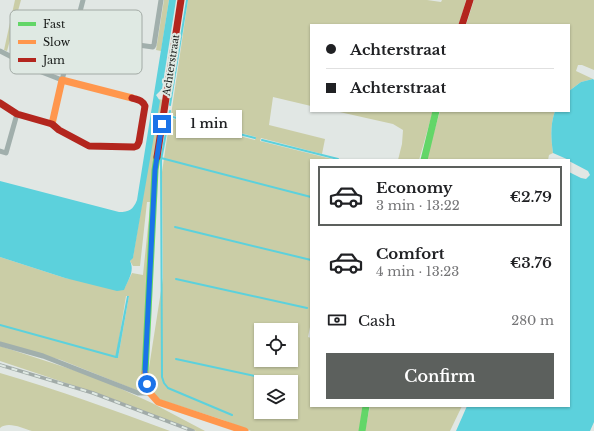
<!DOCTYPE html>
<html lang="en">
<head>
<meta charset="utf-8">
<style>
	body { margin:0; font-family:"Libre Baskerville",serif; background:#f6f6f6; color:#202124; height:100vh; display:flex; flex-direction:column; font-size:15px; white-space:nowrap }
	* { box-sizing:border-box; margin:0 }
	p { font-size:13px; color:#757577 }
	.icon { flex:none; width:22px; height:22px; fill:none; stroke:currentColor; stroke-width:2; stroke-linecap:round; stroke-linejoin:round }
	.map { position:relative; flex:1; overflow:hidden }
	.details { position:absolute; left:310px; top:159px; width:260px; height:248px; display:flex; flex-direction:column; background:#fff; border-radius:0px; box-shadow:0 1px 3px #0004 }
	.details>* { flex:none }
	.hud { position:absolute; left:310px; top:24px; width:260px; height:88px; border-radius:0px; box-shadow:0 1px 3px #0004; display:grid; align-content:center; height:88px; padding:0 16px; background:#fff }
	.fabs { position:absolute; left:254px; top:323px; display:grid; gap:8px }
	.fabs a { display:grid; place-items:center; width:44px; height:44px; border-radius:0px; background:#fff; box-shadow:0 1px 3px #0004; font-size:20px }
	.end { position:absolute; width:18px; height:18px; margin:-9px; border:5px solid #1a73e8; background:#fff; box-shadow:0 0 0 2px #fff }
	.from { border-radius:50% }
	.bubble { position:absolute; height:28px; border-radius:0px; background:#fff; box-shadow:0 1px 3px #0004; font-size:13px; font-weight:600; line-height:28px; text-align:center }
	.hud b { display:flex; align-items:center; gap:14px; height:38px; font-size:15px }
	.hud b+b { border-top:1px solid #e0e0e0 }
	.hud i { width:10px; height:10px; background:#202124 }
	ul { padding:7px 0 0; list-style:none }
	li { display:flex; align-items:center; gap:12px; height:60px; margin:0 8px 6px; padding:0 8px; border:2px solid transparent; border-radius:0px }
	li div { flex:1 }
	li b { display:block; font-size:15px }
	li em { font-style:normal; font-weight:600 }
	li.selected { border-color:#5c605d }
	li>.icon { width:36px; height:36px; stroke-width:1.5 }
	.pay { display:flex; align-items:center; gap:10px; height:44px; padding:0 16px; font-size:15px }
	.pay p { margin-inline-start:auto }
	.primary-button { display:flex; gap:8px; margin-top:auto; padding:8px 16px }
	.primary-button a { flex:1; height:46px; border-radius:0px; background:#5c605d; color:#fff; font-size:16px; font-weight:600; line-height:46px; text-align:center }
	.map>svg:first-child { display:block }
</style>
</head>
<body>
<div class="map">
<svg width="594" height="431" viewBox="0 0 594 431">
	<rect width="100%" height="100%" fill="#e1e7e4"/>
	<!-- green -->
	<g fill="#cacda6" fill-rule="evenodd">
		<path d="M 15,0 L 21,0 L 7,51 L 4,50 Z"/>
		<path d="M 164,0 L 169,0 L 161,51 L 156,50 Z"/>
		<path d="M 188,0 L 427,0 L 441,2 L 442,0 L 466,0 L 459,25 L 311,25 L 311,106 L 273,97 L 269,125 L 325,139 L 322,154 L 261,138 L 260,141 L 336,160 L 311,160 L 311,322 L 308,337 L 311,338 L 311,406 L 363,406 L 359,431 L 251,431 L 223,420 L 158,399 L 149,385 L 148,374 L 163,278 L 162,172 L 170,118 L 255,140 L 256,137 L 171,115 ZM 261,330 L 291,330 L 291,360 L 261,360 ZM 261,382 L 291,382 L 291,412 L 261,412 Z"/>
		<path d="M 474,0 L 594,0 L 594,70 L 582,65 L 578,65 L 576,71 L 593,79 L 581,82 L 569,91 L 569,25 L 466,25 Z"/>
		<path d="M 159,99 L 163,100 L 152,202 L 147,202 L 140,266 L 133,266 L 130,261 L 133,257 Z"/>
		<path d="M 335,111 L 433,111 L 419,160 L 398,160 L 402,144 L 403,130 L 393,124 Z"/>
		<path d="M 440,111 L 555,111 C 550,125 551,139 553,153 L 549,155 L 548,160 L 426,160 Z"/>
		<path d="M 150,207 L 144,386 L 141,389 L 136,390 L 61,360 L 0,343 L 0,257 L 65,278 L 125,287 L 132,273 L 143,275 ZM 126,296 L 129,296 L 118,358 L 116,358 Z"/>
		<path d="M 0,346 L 95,377 L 152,403 L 205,431 L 196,431 L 105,396 L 0,361 Z"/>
		<path d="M 0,373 C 58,390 114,410 170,431 L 32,431 C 22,428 8,421 0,428 Z"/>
		<path d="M 370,406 L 462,406 L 450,431 L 365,431 Z"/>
	</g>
	<!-- water -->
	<g fill="#5cd1dc">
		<path d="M 169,0 L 176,0 L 162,89 L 156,95 L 160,101 L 133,258 L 130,261 C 135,271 128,280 124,290 L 117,291 L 65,278 L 0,257 L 0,181 L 119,212 C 129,212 133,210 137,200 Z"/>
		<path d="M 593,79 L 594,80 L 594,422 L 590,431 L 456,431 L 467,406 L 569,406 L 569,172 L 581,178 L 586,179 L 590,175 L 588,171 L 569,161 L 569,160 L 553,153 C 551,139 550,125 555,111 L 569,111 L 569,91 L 581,82 Z"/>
		<path d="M 127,296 L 129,296 L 118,358 L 115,358 Z"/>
	</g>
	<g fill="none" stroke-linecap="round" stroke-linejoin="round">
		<!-- stream -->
		<g stroke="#5cd1dc" stroke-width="2">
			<path d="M 170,105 L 187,0"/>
			<path d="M 170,111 L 161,160 L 162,377 L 164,383 L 168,388 L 232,415"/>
			<path d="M 169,116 L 255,138"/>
			<path d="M 262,140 L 338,159"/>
			<path d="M 161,158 L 311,197"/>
			<path d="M 175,227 L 311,260"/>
			<path d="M 176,279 L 307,308"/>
			<path d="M 0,325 L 116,357"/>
			<path d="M 176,359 L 283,382"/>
			<path d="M 291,384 L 294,384"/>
		</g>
		<!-- street -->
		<g stroke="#a1afac" stroke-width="5">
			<path d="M 73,36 L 153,47 L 154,45 L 161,0"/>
			<path d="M 0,51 L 39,71 L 62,80 L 83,0"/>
			<path d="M 0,151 L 6,153 L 17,114"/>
			<path d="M 0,344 L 43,356 L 138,393 L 150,393"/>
		</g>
		<!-- fast -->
		<g stroke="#63d668" stroke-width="7">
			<path d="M 424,160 L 436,111"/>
			<path d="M 145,373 L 155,170 L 157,157"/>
			<path d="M 362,431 L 366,406"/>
		</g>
		<!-- slow -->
		<g stroke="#ff974d" stroke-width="7">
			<path d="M 52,124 L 62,80 L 132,98"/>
			<path d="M 145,373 L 150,393 L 158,402 L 245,431"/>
		</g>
		<!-- jam -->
		<g stroke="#b3261e" stroke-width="7">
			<path d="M 462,25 L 470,0"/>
			<path d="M 0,103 L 17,114 L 52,124 L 59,130 L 89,146 L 134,147 L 137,146 L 139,142 L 145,106 C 142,100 138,100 132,98"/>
			<path d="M 157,157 L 181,0"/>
		</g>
		<defs>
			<path id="rail" d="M 0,365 L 93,393 L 193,431"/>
		</defs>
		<!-- rail casing -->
		<use href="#rail" stroke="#a1aba8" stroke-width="3.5"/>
		<!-- rail -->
		<use href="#rail" stroke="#dfe9e3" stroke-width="2" stroke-dasharray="6" stroke-linecap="butt"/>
	</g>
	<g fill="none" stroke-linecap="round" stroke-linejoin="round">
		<!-- route -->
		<path stroke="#1a73e8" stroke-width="5" d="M 147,384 L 145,372 L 155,170 L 162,124"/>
	</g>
	<g text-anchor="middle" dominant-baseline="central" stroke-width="4" stroke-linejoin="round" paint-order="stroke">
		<!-- street labels -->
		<g font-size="10" fill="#141715" stroke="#dfe9e3">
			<text transform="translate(171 65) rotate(-81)">Achterstraat</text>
		</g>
	</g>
	<!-- legend -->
	<rect x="10" y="10" width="132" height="64" rx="6" fill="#dfe9e3" stroke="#a2aaa5" stroke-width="1"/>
	<rect x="18" y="22" width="18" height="4" fill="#63d668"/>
	<rect x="18" y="40" width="18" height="4" fill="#ff974d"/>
	<rect x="18" y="58" width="18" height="4" fill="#b3261e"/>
	<g font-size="11" fill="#141715">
		<text x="43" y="28">Fast</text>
		<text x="43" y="46">Slow</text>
		<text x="43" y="64">Jam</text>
	</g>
</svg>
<div class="fabs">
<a><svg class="icon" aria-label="locate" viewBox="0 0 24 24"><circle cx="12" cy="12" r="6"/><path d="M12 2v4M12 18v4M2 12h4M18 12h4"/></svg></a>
<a><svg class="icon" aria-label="layers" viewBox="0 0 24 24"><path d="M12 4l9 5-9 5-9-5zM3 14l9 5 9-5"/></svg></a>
</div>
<i class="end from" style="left:147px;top:384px"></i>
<i class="end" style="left:162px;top:124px"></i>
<div class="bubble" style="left:176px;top:110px;width:66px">1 min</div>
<div class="hud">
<b><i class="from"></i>Achterstraat</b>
<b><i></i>Achterstraat</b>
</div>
<section class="details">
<ul>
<li class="selected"><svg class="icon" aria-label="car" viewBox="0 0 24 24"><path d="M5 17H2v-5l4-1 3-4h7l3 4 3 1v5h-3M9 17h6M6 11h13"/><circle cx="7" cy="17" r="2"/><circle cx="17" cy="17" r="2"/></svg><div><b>Economy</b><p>3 min · 13:22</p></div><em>€2.79</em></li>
<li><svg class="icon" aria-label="car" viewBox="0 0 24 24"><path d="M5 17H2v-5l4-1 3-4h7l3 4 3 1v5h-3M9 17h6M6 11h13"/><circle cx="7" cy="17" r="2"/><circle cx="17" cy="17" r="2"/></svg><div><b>Comfort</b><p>4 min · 13:23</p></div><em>€3.76</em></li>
</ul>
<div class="pay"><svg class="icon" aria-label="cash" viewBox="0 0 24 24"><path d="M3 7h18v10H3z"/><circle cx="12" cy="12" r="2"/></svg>Cash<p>280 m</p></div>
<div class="primary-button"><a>Confirm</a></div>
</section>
</div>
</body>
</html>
